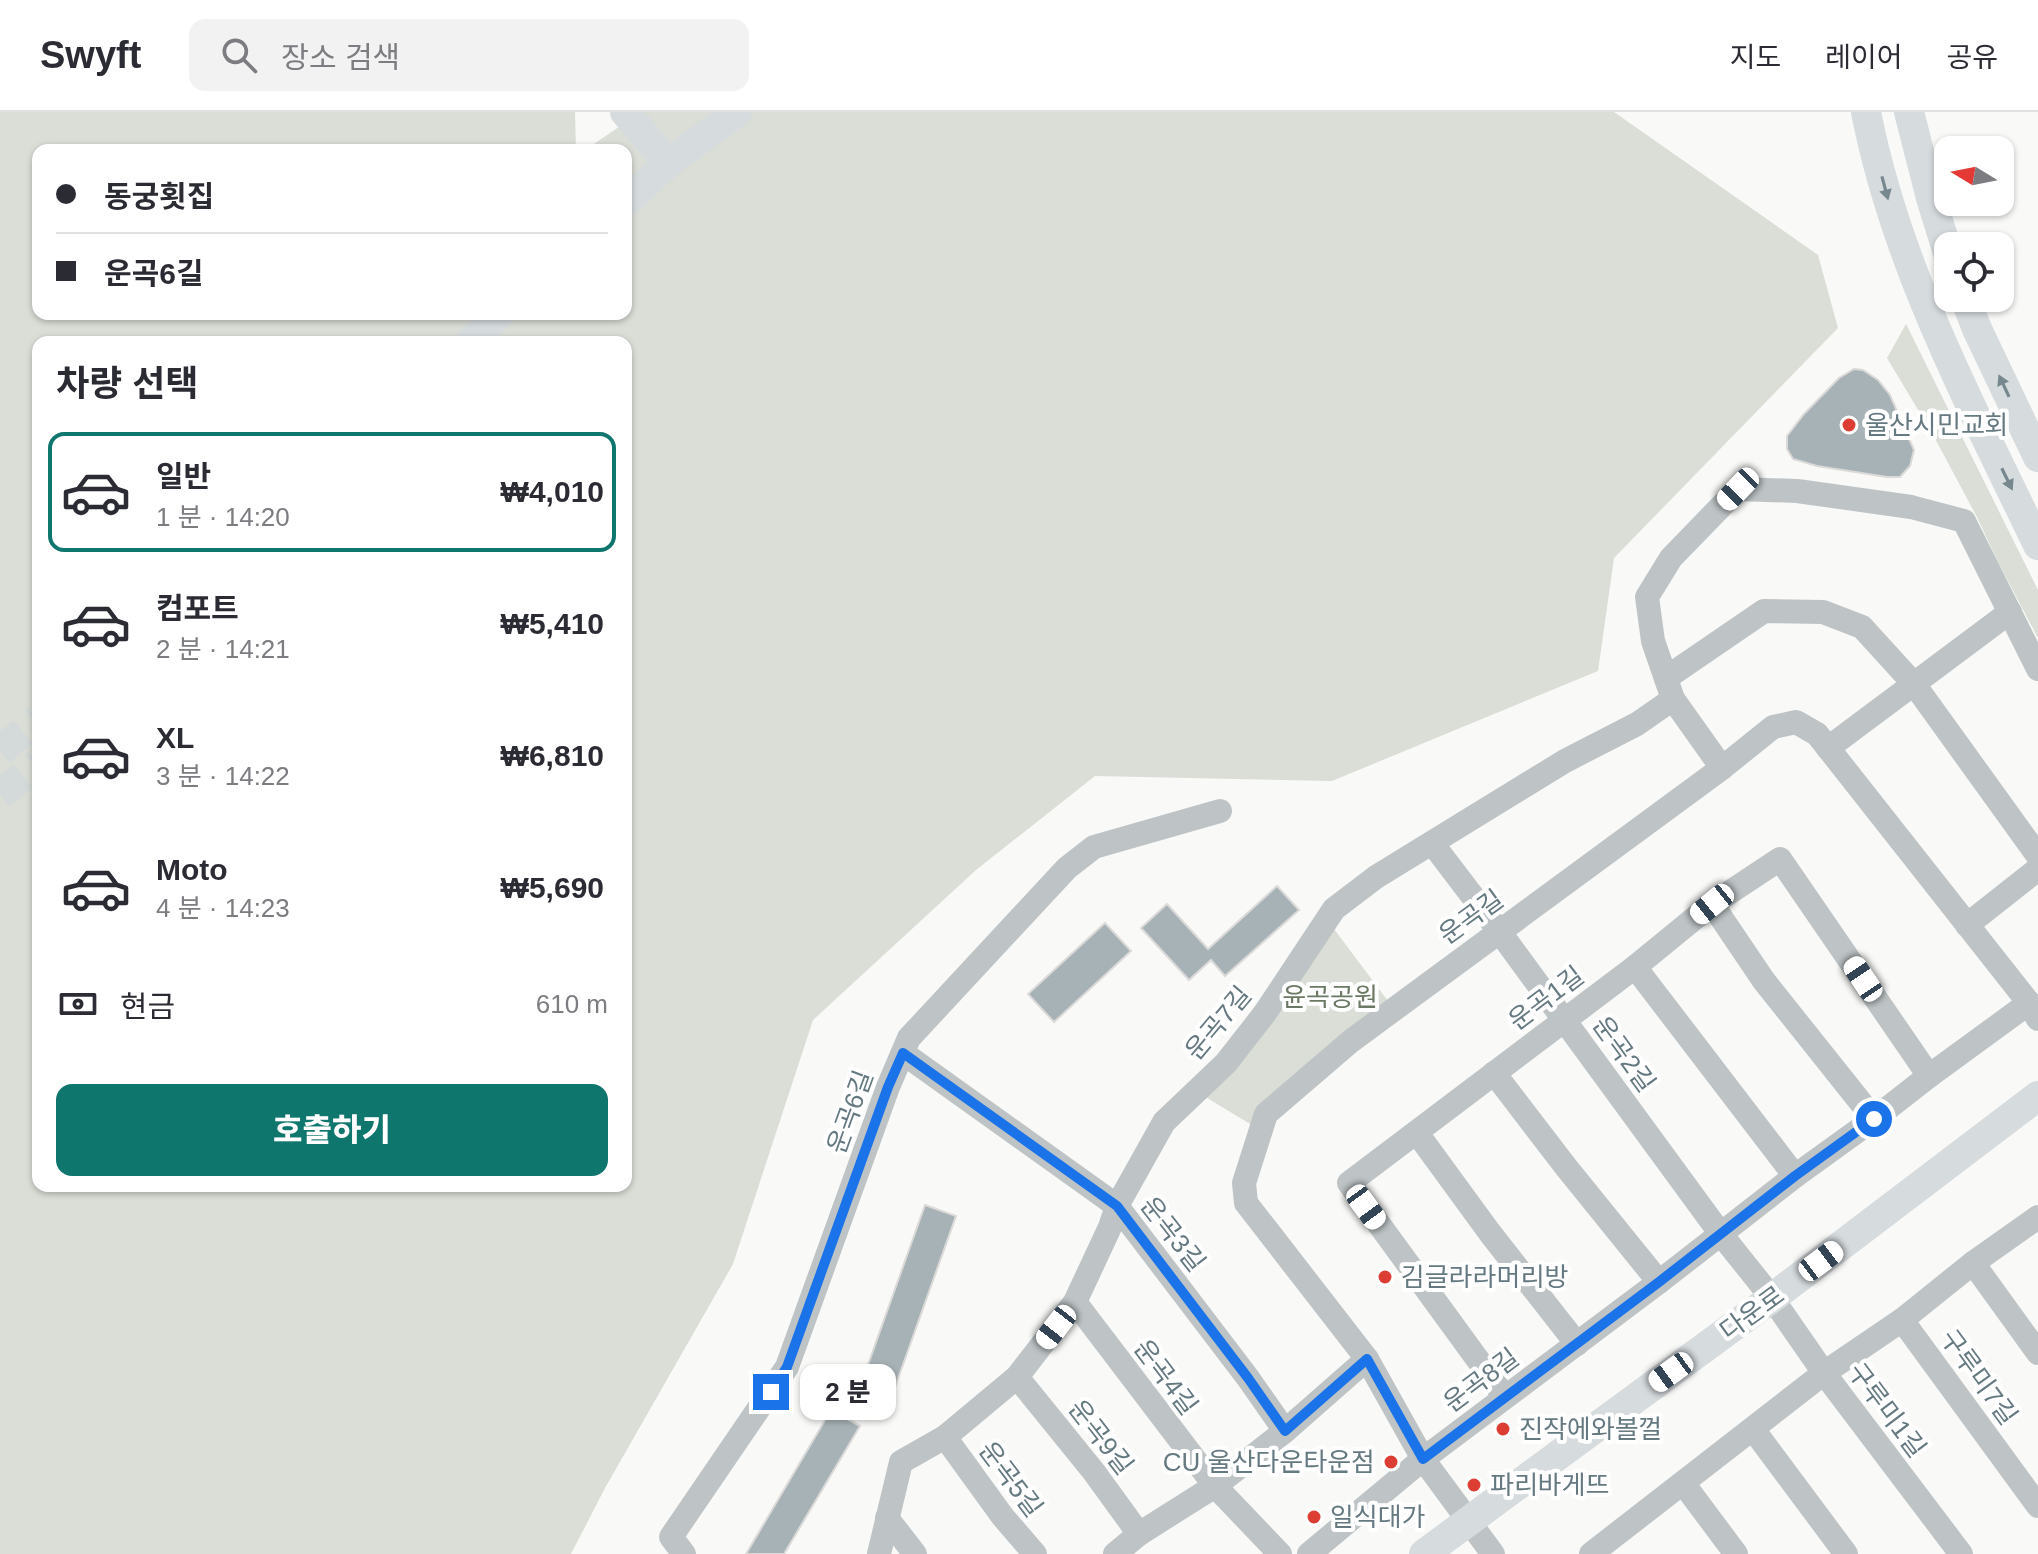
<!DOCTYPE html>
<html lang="ko">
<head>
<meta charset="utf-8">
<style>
	body { margin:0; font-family:Helvetica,"Noto Sans KR",sans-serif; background:#f2f2f3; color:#2b2b33; height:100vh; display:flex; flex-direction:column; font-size:30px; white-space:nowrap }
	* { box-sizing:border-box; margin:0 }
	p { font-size:26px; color:#7c7c81 }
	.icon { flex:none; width:44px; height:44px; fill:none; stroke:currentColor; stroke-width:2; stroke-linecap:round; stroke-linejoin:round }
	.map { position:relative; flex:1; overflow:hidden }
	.panel { position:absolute; left:32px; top:224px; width:600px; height:856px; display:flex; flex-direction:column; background:#fff; border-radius:16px; box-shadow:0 2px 6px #0004 }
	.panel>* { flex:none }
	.hud { position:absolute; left:32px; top:32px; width:600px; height:176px; border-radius:16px; box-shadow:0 2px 6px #0004; display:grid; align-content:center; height:176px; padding:0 24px; background:#fff }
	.needle { width:52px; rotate:280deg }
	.tools { position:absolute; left:1934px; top:24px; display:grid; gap:16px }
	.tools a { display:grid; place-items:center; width:80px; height:80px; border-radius:16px; background:#fff; box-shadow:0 2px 6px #0004; font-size:40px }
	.end { position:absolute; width:36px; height:36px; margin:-18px; border:10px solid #1a73e8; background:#fff; box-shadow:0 0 0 4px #fff }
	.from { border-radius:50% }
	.bubble { position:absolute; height:56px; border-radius:16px; background:#fff; box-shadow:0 2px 6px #0004; font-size:26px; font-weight:800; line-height:56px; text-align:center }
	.car { position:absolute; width:24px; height:48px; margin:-24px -12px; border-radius:10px; box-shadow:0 0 6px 2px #0007; background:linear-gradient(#fff 24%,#345 0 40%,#fff 0 76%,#345 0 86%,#fff 0) }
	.hud b { display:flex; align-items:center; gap:28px; height:76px; font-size:30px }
	.hud b+b { border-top:2px solid #e1e1e2 }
	.hud i { width:20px; height:20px; background:#2b2b33 }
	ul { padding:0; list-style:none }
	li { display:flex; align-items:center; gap:24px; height:120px; margin:0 16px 12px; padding:0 8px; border:4px solid transparent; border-radius:16px }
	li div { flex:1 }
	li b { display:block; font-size:30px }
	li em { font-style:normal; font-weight:800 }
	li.current { border-color:#0f766e }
	li>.icon { width:72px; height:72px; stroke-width:1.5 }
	h2 { padding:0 24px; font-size:36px; line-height:96px }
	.pay { display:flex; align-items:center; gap:20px; height:88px; padding:0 24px; font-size:30px }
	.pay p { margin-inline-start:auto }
	.primary-button { display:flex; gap:16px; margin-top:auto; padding:16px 24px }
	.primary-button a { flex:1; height:92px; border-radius:16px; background:#0f766e; color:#fff; font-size:32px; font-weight:800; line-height:92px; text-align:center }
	header { display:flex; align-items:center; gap:48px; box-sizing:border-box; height:112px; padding:0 40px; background:#fff; border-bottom:2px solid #e1e1e2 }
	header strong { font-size:38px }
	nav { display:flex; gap:44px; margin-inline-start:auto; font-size:28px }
	.search { width:560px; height:72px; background:#f2f2f3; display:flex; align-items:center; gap:20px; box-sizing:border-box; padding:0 28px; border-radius:16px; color:#7c7c81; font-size:30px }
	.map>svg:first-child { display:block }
</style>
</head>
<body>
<header>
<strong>Swyft</strong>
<div class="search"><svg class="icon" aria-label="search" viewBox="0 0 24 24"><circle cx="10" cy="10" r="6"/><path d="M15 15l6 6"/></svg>장소 검색</div>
<nav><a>지도</a><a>레이어</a><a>공유</a></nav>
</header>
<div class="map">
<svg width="2038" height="1442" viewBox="0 0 2038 1442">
	<rect width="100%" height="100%" fill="#f9f9f7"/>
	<!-- green -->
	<g fill="#daded6" fill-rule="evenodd">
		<path d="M 0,0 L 575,0 L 576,38 L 38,38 L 38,202 L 626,202 L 626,38 L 585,38 L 641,0 L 1614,0 L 1818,143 L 1838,216 L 1614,446 L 1598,559 L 1332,669 L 1095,664 L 976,758 L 813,908 L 733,1152 L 605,1376 L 571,1442 L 0,1442 ZM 38,230 L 626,230 L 626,1074 L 38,1074 Z"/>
		<path d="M 1906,212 L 2038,478 L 2038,526 L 1998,450 L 1978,407 L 1932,321 L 1887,246 Z"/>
		<path d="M 1331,813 L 1391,893 L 1255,1015 L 1199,981 Z"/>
	</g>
	<!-- building -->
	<g fill="#a7b2b6" stroke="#dbdad9" stroke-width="2">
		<path d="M 1854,257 L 1863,258 L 1878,268 L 1890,283 L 1914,338 L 1910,354 L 1900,365 L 1887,365 L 1817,354 L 1793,347 L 1787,337 L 1787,324 L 1804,302 L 1839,266 Z"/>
		<path d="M 1277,774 L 1299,798 L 1225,864 L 1211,848 L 1189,868 L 1141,816 L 1167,792 L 1208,837 Z"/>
		<path d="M 1105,811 L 1131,839 L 1054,910 L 1028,882 Z"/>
		<path d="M 925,1093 L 956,1104 L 895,1275 L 864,1264 Z"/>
		<path d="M 831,1298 L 860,1314 L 784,1442 L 746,1442 Z"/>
	</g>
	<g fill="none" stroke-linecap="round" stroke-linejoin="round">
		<!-- major-tunnel -->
		<g stroke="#d4d9d9" stroke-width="30" stroke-dasharray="30 15" stroke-linecap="butt">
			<path d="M 0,639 L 38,607"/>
			<path d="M 0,683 L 38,651"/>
		</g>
		<!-- minor -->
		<g stroke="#bec4c6" stroke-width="24">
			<path d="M 1666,566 L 1764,499 L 1823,500 L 1862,515 L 1914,572 L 2038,744"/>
			<path d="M 1673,587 L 1653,529 L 1647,485 L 1671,446 L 1738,377 L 1797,379 L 1911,395 L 1964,409 L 2038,557"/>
			<path d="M 1828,636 L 2010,500"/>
			<path d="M 1432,731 L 1499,819 L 1720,1121 L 1772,1186 L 1824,1261 L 1961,1442"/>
			<path d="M 1712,792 L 1764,869 L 1874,1007"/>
			<path d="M 1967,813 L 2038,757"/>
			<path d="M 1635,855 L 1795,1064"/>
			<path d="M 903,941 L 1117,1094 L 1248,1266 L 1285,1319"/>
			<path d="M 1494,961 L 1566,1055 L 1659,1170"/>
			<path d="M 1417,1021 L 1490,1121 L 1577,1232"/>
			<path d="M 1973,1151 L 2038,1241"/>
			<path d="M 1075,1190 L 1215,1374 L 1280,1442"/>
			<path d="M 1902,1208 L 2038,1394"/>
			<path d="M 1017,1265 L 1094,1360 L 1139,1422"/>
			<path d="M 1505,1285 L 1349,1071 L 1635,855 L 1712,792 L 1780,747 L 1929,964"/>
			<path d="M 1753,1317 L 1846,1442"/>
			<path d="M 945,1325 L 1003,1405 L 1035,1442"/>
			<path d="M 1683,1371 L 1736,1442"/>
			<path d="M 887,1406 L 915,1442"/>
			<path d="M 684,1442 L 671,1425 L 787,1255 L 888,975 L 909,926 L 1067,756 L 1094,735 L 1220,699"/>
			<path d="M 879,1442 L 901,1350 L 945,1325 L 1017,1265 L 1075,1190 L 1110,1115 L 1117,1094 L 1164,1010 L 1226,951 L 1265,901 L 1334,797 L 1376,765 L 1565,649 L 1637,612 L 1673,587 L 1722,656"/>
			<path d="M 1115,1442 L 1139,1422 L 1215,1374 L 1285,1319 L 1367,1247"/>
			<path d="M 1309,1442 L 1423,1347 L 1659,1170 L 1795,1064 L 1874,1007 L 1929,964 L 2029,891"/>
			<path d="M 1493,1442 L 1423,1347 L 1367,1247 L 1246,1091 L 1244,1071 L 1266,1002 L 1351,929 L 1722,656 L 1773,615 L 1796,610 L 1817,622 L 2029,891 L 2038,907"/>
			<path d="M 1591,1442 L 1824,1261 L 1902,1208 L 1973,1151 L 2038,1105"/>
		</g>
		<!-- major -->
		<g stroke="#d6dbde" stroke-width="30">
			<path d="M 625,0 L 668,51"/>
			<path d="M 1866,0 C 1896,154 1971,293 2038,433"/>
			<path d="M 1909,0 L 1931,86 L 1948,141"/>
			<path d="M 626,90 L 668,51 L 737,0"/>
			<path d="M 1965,186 L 1977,217 L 2038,345"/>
			<path d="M 470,230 L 499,202"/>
			<path d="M 1424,1442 L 1772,1186 L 2038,984"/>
		</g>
	</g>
	<!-- one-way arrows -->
	<defs><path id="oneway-solid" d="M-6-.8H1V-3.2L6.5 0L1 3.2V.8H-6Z" transform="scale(2)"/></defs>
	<g fill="#76888e">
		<use href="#oneway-solid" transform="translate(1885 76) rotate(75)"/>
		<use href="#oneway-solid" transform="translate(2004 274) rotate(-115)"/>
		<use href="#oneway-solid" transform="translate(2007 367) rotate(64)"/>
	</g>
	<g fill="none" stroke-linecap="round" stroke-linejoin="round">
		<!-- route -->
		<path stroke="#1a73e8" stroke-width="10" d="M 771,1280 L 787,1255 L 888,975 L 903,941 L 1117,1094 L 1248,1266 L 1285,1319 L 1367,1247 L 1423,1347 L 1659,1170 L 1795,1064 L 1874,1007"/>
	</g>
	<!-- markers -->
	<g fill="#dc3e34" stroke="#fff" stroke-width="3">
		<circle cx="1849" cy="313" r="8"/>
		<circle cx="1385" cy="1165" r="8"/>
		<circle cx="1503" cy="1317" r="8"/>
		<circle cx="1391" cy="1350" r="8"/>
		<circle cx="1474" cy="1373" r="8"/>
		<circle cx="1314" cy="1405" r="8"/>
	</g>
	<g text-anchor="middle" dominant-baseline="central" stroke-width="8" stroke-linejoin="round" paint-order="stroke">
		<!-- poi labels -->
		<g font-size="26" fill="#657980" stroke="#fff" text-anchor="start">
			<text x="1865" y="313">울산시민교회</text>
			<text x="1401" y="1165">김글라라머리방</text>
			<text x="1519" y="1317">진작에와볼껄</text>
			<text x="1375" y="1350" text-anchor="end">CU 울산다운타운점</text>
			<text x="1490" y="1373">파리바게뜨</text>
			<text x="1330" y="1405">일식대가</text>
		</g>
		<!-- street labels -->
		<g font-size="26" fill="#657980" stroke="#fff">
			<text transform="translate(1471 805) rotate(-36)">운곡길</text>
			<text transform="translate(1546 886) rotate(-37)">운곡1길</text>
			<text transform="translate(1218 911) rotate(-50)">운곡7길</text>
			<text transform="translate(1624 942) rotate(54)">운곡2길</text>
			<text transform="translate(850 1000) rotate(-70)">운곡6길</text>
			<text transform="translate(1173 1122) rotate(52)">운곡3길</text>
			<text transform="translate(1752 1201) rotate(-36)">다운로</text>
			<text transform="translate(1166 1265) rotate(53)">운곡4길</text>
			<text transform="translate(1979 1265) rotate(54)">구루미7길</text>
			<text transform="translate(1481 1268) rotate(-37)">운곡8길</text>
			<text transform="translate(1887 1298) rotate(53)">구루미1길</text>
			<text transform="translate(1101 1325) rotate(52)">운곡9길</text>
			<text transform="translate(1011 1367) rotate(53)">운곡5길</text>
		</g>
		<!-- park labels -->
		<g font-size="26" fill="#6b7964" stroke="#fff">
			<text x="1330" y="885">윤곡공원</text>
		</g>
	</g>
</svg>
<div class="tools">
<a><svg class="needle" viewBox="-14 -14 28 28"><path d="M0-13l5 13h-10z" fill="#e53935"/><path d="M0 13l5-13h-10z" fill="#7c7c81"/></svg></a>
<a><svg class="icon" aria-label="locate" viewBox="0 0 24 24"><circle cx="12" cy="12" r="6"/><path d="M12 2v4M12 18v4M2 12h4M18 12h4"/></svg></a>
</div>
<i class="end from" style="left:1874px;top:1007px"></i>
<i class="end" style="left:771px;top:1280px"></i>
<div class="bubble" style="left:800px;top:1252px;width:96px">2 분</div>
<i class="car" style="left:1738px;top:377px;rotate:224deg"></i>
<i class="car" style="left:1712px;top:792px;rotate:231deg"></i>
<i class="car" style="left:1863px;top:867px;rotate:326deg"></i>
<i class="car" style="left:1366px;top:1095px;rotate:144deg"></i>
<i class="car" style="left:1821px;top:1149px;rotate:53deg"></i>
<i class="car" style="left:1056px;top:1215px;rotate:218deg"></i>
<i class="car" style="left:1671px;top:1260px;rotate:234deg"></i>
<div class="hud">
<b><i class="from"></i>동궁횟집</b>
<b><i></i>운곡6길</b>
</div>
<section class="panel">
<h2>차량 선택</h2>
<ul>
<li class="current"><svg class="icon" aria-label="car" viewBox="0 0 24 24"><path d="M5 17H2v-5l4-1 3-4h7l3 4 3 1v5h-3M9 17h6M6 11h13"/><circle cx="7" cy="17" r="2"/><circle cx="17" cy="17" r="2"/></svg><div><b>일반</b><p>1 분 · 14:20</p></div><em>₩4,010</em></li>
<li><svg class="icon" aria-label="car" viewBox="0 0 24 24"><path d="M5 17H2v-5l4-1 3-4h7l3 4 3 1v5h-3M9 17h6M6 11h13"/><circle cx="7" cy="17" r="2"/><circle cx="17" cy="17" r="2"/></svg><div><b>컴포트</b><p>2 분 · 14:21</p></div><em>₩5,410</em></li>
<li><svg class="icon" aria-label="car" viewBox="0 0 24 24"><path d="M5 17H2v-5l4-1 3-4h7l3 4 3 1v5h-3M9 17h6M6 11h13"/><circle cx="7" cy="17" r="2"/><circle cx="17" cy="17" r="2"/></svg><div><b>XL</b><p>3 분 · 14:22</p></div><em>₩6,810</em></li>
<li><svg class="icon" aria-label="car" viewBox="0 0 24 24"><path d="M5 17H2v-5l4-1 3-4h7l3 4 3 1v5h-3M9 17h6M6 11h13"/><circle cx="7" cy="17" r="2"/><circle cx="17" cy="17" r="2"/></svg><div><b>Moto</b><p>4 분 · 14:23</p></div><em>₩5,690</em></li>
</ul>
<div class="pay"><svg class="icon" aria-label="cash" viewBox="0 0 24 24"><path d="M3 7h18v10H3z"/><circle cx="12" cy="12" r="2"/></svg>현금<p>610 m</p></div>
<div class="primary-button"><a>호출하기</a></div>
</section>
</div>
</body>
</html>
